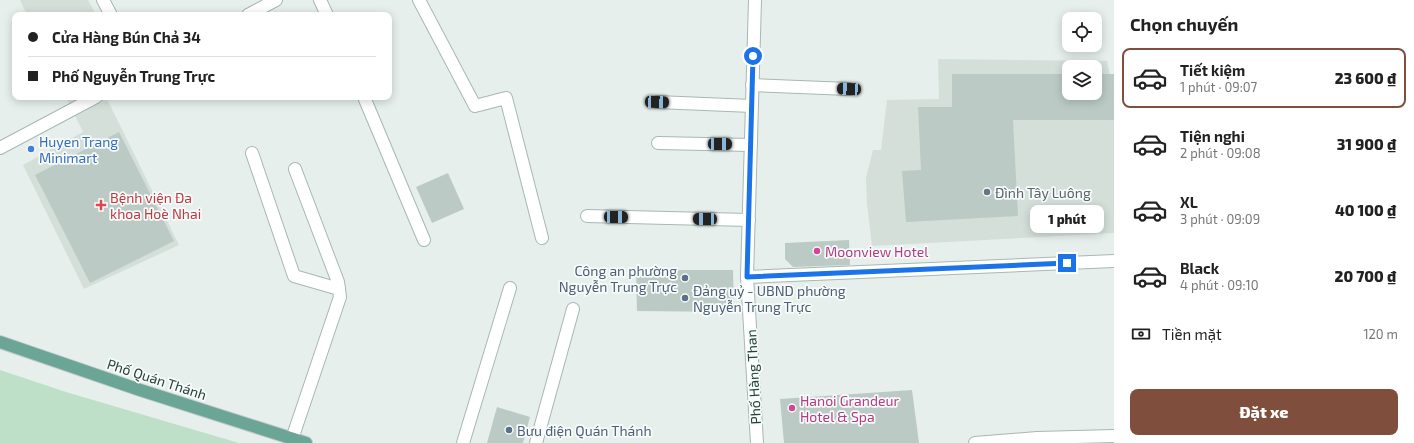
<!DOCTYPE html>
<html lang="vi">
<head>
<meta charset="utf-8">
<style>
	body { margin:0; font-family:"Exo 2",sans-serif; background:#f6f6f6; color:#222; height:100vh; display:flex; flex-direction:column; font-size:15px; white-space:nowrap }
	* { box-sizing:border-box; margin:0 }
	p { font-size:13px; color:#767676 }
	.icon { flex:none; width:22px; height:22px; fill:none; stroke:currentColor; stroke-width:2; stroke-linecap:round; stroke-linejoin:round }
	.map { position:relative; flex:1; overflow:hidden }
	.sheet { display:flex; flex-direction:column; background:#fff; width:300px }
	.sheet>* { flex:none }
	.banner { position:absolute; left:12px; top:12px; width:380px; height:88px; border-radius:8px; box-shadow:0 2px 10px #0003; display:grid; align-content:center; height:88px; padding:0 16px; background:#fff }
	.tools { position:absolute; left:1062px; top:12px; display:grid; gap:8px }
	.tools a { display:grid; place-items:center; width:40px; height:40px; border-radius:8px; background:#fff; box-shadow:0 2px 10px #0003; font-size:20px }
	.end { position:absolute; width:18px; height:18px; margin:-9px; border:5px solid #1a73e8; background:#fff; box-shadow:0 0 0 2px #fff }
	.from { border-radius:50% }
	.bubble { position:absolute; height:28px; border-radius:8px; background:#fff; box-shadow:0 2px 10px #0003; font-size:13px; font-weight:800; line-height:28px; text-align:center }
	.car { position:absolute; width:12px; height:24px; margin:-12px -6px; border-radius:5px; box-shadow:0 0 3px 1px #0007; background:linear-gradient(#222 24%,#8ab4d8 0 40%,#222 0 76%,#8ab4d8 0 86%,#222 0) }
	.banner b { display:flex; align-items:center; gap:14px; height:38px; font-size:15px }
	.banner b+b { border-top:1px solid #e0e0e0 }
	.banner i { width:10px; height:10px; background:#222 }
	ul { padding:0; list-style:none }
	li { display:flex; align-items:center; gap:12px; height:60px; margin:0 8px 6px; padding:0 8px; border:2px solid transparent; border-radius:8px }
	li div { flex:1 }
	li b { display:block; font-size:15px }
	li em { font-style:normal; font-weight:800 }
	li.selected { border-color:#804e3d }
	li>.icon { width:36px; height:36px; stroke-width:1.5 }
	h2 { padding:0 16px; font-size:18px; line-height:48px }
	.pay { display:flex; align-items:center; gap:10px; height:44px; padding:0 16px; font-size:15px }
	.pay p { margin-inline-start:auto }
	.action { display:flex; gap:8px; margin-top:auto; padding:8px 16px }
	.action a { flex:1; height:46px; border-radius:8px; background:#804e3d; color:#fff; font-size:16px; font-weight:800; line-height:46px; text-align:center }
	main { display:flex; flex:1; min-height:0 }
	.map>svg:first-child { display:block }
</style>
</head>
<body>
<main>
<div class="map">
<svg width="1114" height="443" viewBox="0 0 1114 443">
	<rect width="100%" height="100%" fill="#e6efeb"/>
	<!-- built -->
	<g fill="#d4dfda" fill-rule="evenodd">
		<path d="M 20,0 L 88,0 L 96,15 L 27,15 Z"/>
		<path d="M 938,59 L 1107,61 L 1114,96 L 1114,233 L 872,246 L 867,204 L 866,178 L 873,150 L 881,150 L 887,100 L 939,99 ZM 1069,67 L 1095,67 L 1095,93 L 1069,93 Z"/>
		<path d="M 66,97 L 106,97 L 179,245 L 84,289 L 23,165 L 83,132 Z"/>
	</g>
	<!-- green -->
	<path fill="#bfe0c8" d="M 0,370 L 66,392 L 239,443 L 0,443 Z"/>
	<!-- building -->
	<g fill="#bbcac4">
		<path d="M 952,74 L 1069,74 L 1069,93 L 1095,93 L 1095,74 L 1114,74 L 1114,120 L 1013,120 L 1018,216 L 906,222 L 902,171 L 921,170 L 918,107 L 952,107 Z"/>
		<path d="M 119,132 L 174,241 L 90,283 L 35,175 Z"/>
		<path d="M 448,173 L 464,209 L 432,223 L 416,187 Z"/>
		<path d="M 849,240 L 850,265 L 793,267 L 785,259 L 785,243 Z"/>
		<path d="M 636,270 L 733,270 L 734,312 L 637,311 Z"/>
		<path d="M 912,390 L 919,443 L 784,443 L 780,399 Z"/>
		<path d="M 497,407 L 530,417 L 523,443 L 487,443 Z"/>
	</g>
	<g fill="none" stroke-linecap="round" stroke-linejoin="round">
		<defs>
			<g id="minor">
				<path d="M 103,0 L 111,15"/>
				<path d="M 320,0 L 327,15"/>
				<path d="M 419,0 L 475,106 L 506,98 L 542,238"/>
				<path d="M 755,0 L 747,277 L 757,443"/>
				<path d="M 248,15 L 276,0"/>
				<path d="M 752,85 L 849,89"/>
				<path d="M 364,97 L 424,240"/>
				<path d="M 657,102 L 752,106"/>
				<path d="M 658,143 L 751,145"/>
				<path d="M 0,148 L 96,97"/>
				<path d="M 252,153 L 294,276 L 339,289"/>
				<path d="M 587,216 L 749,220"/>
				<path d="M 747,277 L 1114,261"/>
				<path d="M 292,439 L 340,297 L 338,282 L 295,169"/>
				<path d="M 463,443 L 510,288"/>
				<path d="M 536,443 L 573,309"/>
				<path d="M 975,443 L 1037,438 L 1114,436"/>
			</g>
			<path id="major" d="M 0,342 L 140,390 L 306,443"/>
		</defs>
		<!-- minor casing -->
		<use href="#minor" stroke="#a8b8b2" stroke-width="14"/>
		<!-- major casing -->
		<use href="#major" stroke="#c2cac8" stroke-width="14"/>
		<!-- minor -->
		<use href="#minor" stroke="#fff" stroke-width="12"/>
		<!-- major -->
		<use href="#major" stroke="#6aa596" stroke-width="12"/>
	</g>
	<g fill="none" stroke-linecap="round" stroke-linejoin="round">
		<!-- route -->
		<path stroke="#1a73e8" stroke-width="5" d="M 753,56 L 747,277 L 1067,263"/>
	</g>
	<!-- markers -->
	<circle fill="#3f7fe0" stroke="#f7fbf9" stroke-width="1.5" cx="31" cy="149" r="4"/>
	<circle fill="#6b7280" stroke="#f7fbf9" stroke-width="1.5" cx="987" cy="192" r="4"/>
	<path fill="#e0444e" stroke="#f7fbf9" stroke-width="1.5" d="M99 199h4v4h4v4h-4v4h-4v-4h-4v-4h4z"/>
	<g fill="#d1479c" stroke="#f7fbf9" stroke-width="1.5">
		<circle cx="817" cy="251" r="4"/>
		<circle cx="792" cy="408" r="4"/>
	</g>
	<g fill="#5c6f8a" stroke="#f7fbf9" stroke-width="1.5">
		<circle cx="685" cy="278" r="4"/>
		<circle cx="685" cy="298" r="4"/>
		<circle cx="509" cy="430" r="4"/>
	</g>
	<g text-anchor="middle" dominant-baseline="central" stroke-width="3.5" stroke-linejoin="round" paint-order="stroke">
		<!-- shop labels -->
		<g font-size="14" fill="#366cbe" stroke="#f7fbf9" text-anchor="start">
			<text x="39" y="141">Huyen Trang<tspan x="39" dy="16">Minimart</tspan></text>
		</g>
		<!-- worship labels -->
		<g font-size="14" fill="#5b616d" stroke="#f7fbf9" text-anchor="start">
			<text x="995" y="192">Đình Tây Luông</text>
		</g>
		<!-- health labels -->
		<g font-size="14" fill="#be3a42" stroke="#f7fbf9" text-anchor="start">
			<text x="110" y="197">Bệnh viện Đa<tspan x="110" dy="16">khoa Hoè Nhai</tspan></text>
		</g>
		<!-- hotel labels -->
		<g font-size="14" fill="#b23c85" stroke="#f7fbf9" text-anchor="start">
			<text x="825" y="251">Moonview Hotel</text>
			<text x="800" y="400">Hanoi Grandeur<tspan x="800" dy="16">Hotel &amp; Spa</tspan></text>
		</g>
		<!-- service labels -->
		<g font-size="14" fill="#4e5e75" stroke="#f7fbf9" text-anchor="start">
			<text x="677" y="270" text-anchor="end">Công an phường<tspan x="677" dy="16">Nguyễn Trung Trực</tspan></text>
			<text x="693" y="290">Đảng uỷ - UBND phường<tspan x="693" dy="16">Nguyễn Trung Trực</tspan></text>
			<text x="517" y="430">Bưu điện Quán Thánh</text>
		</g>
		<!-- street labels -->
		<g font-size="14" fill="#24423a" stroke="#f7fbf9">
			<text transform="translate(753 377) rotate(-93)">Phố Hàng Than</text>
			<text transform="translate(157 379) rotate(18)">Phố Quán Thánh</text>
		</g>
	</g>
</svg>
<div class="tools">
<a><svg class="icon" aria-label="locate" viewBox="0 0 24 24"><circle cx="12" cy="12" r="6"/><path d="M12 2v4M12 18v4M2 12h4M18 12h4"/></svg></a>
<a><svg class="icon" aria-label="layers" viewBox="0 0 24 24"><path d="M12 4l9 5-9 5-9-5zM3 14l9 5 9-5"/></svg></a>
</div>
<i class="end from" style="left:753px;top:56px"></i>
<i class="end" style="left:1067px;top:263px"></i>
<div class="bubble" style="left:1030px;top:205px;width:74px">1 phút</div>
<i class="car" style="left:849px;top:89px;rotate:273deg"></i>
<i class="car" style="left:657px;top:102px;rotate:92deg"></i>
<i class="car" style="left:720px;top:144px;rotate:91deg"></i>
<i class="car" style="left:616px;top:217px;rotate:91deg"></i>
<i class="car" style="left:705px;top:219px;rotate:271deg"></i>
<div class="banner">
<b><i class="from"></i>Cửa Hàng Bún Chả 34</b>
<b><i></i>Phố Nguyễn Trung Trực</b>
</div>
</div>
<section class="sheet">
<h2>Chọn chuyến</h2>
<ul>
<li class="selected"><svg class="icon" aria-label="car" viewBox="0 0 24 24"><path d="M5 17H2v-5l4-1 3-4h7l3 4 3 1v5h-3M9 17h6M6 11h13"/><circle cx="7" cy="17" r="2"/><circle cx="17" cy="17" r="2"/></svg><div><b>Tiết kiệm</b><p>1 phút · 09:07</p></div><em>23 600 ₫</em></li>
<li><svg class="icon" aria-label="car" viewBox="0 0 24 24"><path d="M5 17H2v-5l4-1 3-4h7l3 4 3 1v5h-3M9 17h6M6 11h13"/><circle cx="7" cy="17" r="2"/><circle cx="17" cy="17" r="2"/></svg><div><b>Tiện nghi</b><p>2 phút · 09:08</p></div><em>31 900 ₫</em></li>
<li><svg class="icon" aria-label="car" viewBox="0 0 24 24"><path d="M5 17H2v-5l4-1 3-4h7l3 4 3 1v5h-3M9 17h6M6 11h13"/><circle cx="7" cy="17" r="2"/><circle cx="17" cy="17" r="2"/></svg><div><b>XL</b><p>3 phút · 09:09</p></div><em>40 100 ₫</em></li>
<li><svg class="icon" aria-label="car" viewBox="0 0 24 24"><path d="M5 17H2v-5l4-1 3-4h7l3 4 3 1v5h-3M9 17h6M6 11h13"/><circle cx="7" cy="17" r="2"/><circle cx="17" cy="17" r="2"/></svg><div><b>Black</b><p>4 phút · 09:10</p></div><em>20 700 ₫</em></li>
</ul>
<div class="pay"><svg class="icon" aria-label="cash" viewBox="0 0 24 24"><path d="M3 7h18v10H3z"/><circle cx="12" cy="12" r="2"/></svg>Tiền mặt<p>120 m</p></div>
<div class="action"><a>Đặt xe</a></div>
</section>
</main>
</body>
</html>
